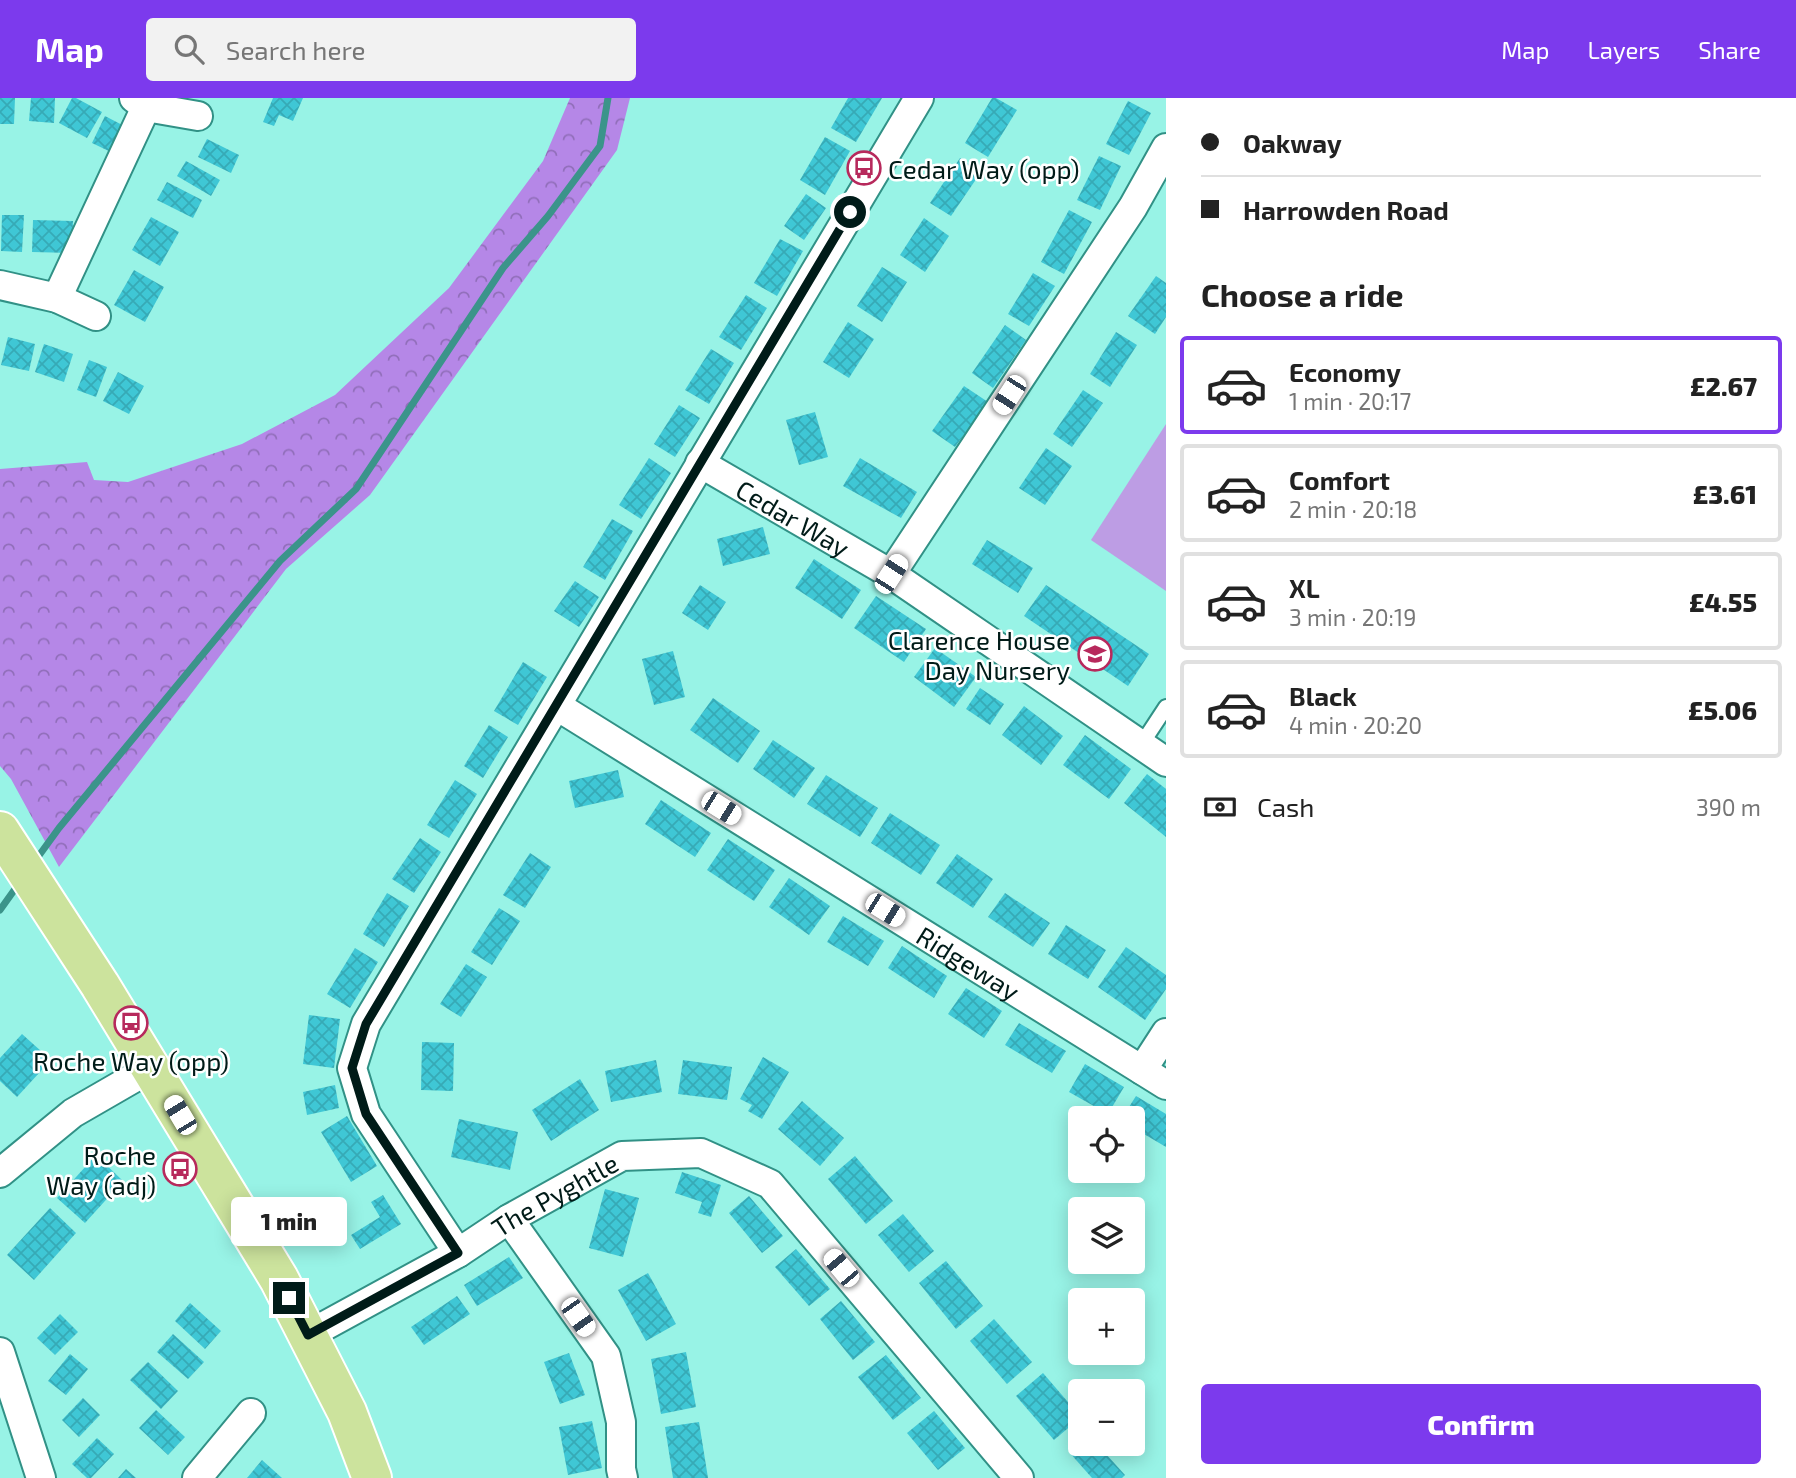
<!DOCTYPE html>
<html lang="en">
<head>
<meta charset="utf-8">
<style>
	body { margin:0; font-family:"Exo 2",sans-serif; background:#f2f2f2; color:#222; height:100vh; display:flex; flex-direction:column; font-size:26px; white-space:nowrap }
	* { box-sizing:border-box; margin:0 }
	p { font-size:23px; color:#767676 }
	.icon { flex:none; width:38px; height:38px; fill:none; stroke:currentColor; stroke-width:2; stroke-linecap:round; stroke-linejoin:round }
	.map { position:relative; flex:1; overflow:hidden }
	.panel { display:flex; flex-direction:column; background:#fff; width:630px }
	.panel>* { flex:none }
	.guide { display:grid; align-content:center; height:154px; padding:0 35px; background:#fff }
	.controls { position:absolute; left:1068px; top:1008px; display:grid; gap:14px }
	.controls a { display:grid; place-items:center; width:77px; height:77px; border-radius:7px; background:#fff; box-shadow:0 4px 18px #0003; font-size:35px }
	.end { position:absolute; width:32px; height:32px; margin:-16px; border:9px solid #001b18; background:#fff; box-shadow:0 0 0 4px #fff }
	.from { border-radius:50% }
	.bubble { position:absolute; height:49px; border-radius:7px; background:#fff; box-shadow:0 4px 18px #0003; font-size:23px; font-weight:800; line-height:49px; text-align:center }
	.car { position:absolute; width:21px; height:42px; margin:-21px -10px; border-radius:9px; box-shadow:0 0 5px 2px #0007; background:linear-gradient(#fff 24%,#345 0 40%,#fff 0 76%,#345 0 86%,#fff 0) }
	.guide b { display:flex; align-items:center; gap:24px; height:66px; font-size:26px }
	.guide b+b { border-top:2px solid #e0e0e0 }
	.guide i { width:18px; height:18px; background:#222 }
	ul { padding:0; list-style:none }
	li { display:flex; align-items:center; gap:21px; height:98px; margin:0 14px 10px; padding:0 21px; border:4px solid #e0e0e0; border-radius:7px }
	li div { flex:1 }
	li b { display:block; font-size:26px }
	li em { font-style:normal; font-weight:800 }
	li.current { border-color:#7c3aed }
	li>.icon { width:63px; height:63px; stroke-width:1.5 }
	h2 { padding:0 35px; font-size:32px; line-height:84px }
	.pay { display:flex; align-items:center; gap:18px; height:77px; padding:0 35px; font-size:26px }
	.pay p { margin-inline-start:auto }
	.button { display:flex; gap:14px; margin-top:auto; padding:14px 35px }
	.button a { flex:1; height:80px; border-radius:7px; background:#7c3aed; color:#fff; font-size:28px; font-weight:800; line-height:80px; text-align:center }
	header { display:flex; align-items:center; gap:42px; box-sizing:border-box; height:98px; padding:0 35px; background:#7c3aed; color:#fff }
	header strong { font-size:33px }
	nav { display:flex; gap:38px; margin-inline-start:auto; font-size:24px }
	.search { width:490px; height:63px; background:#f2f2f2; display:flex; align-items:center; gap:18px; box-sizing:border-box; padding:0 24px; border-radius:7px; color:#767676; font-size:26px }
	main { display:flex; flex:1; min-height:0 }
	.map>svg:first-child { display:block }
</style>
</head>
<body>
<header>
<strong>Map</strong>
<div class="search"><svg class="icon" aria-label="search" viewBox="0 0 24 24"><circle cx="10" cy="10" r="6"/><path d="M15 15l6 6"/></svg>Search here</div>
<nav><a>Map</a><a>Layers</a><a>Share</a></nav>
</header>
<main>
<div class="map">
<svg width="1166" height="1380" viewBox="0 0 1166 1380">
	<defs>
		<pattern id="forest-crowns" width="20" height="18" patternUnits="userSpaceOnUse" patternTransform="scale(1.75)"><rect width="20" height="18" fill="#b587e7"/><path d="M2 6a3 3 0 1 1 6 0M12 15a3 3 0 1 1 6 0" fill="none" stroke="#916eba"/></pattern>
		<pattern id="building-cross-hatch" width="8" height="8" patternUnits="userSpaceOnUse" patternTransform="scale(1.75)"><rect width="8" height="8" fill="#3fc7d5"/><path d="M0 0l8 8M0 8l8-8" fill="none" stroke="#36aab6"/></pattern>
	</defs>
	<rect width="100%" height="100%" fill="#98f3e6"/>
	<!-- forest -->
	<path fill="url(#forest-crowns)" d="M 570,0 L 630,0 L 617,52 L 370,397 L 286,471 L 59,769 L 11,681 L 0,668 L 0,371 L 87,364 L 94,382 L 128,384 L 242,346 L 335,297 L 449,190 L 543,63 Z"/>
	<!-- park -->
	<path fill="#bd9de4" d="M 1166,326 L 1166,493 L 1091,442 Z"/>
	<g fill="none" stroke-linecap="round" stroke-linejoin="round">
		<!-- stream -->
		<g stroke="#3b948a" stroke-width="7">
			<path d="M 35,763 L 59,730 L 280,463 L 356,391 L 503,170 L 548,118 L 600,48 L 608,0"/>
			<path d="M 0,812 L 20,784"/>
		</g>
	</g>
	<!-- building -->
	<g fill="url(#building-cross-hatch)">
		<path d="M 0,0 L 15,0 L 14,26 L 0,26 Z"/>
		<path d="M 31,0 L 55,0 L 54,25 L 29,23 Z"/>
		<path d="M 72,0 L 76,0 L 102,14 L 87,40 L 59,25 Z"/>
		<path d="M 273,0 L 303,0 L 293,23 L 279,17 L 274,28 L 263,24 Z"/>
		<path d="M 848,0 L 882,0 L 856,44 L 831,30 Z"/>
		<path d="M 992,0 L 996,0 L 1017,12 L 988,59 L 965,45 Z"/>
		<path d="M 1128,3 L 1151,15 L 1129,57 L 1106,46 Z"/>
		<path d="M 105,18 L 130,31 L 117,57 L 92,45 Z"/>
		<path d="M 825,39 L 850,53 L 825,97 L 800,82 Z"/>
		<path d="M 207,41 L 239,57 L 231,75 L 198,59 Z"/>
		<path d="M 1099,58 L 1121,68 L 1100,112 L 1077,102 Z"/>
		<path d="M 960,60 L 981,74 L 951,118 L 930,105 Z"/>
		<path d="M 186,63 L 220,82 L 211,98 L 177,78 Z"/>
		<path d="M 167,84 L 202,102 L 193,120 L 157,102 Z"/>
		<path d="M 806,96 L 826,110 L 804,142 L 784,128 Z"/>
		<path d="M 1069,112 L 1092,124 L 1064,176 L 1041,164 Z"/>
		<path d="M 2,117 L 24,117 L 22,154 L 1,153 Z"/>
		<path d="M 151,119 L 179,134 L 160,168 L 132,152 Z"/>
		<path d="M 924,120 L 949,138 L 925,174 L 900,157 Z"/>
		<path d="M 33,122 L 73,123 L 72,155 L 32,154 Z"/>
		<path d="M 780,141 L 803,153 L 777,198 L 754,185 Z"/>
		<path d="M 882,169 L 907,184 L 882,224 L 857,208 Z"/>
		<path d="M 134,172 L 164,189 L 145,224 L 114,207 Z"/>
		<path d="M 1033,175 L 1055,188 L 1029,228 L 1008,216 Z"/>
		<path d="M 1156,178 L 1166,185 L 1166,219 L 1155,236 L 1128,218 Z"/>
		<path d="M 746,197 L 767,210 L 741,252 L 719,239 Z"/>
		<path d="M 848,224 L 874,241 L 849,280 L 823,264 Z"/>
		<path d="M 1005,227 L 1026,242 L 993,290 L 972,275 Z"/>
		<path d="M 1116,234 L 1137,247 L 1110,289 L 1090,276 Z"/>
		<path d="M 8,239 L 35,246 L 29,273 L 1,267 Z"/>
		<path d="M 44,246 L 73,256 L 64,284 L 35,274 Z"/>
		<path d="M 711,251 L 734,265 L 709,306 L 685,292 Z"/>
		<path d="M 89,262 L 107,269 L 96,299 L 77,292 Z"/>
		<path d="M 118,274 L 144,288 L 129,316 L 103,303 Z"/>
		<path d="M 964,288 L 988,304 L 955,349 L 932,333 Z"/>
		<path d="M 1083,292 L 1103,305 L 1072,349 L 1053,336 Z"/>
		<path d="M 679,307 L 700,320 L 675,359 L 654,346 Z"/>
		<path d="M 815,314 L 828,359 L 799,367 L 786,322 Z"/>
		<path d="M 1046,350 L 1072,368 L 1045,407 L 1019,390 Z"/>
		<path d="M 649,360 L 671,375 L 641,421 L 619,407 Z"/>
		<path d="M 860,360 L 917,394 L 901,420 L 843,388 Z"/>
		<path d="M 612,421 L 633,433 L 605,482 L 583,469 Z"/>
		<path d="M 763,429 L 770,456 L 723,468 L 717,441 Z"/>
		<path d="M 987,442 L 1033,470 L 1018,495 L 972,466 Z"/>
		<path d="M 814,461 L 861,492 L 842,521 L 795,490 Z"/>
		<path d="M 575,483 L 599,499 L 579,529 L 554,513 Z"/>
		<path d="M 700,487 L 726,504 L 708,532 L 682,515 Z"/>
		<path d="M 1046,487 L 1149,556 L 1128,588 L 1024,518 Z"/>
		<path d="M 876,498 L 926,531 L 904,564 L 854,530 Z"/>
		<path d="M 935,550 L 976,579 L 954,609 L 914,579 Z"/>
		<path d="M 673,553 L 685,599 L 654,607 L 642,561 Z"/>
		<path d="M 523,564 L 547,579 L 518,627 L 494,613 Z"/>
		<path d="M 980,590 L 1004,606 L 990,627 L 966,611 Z"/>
		<path d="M 713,600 L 760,633 L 738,665 L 690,632 Z"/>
		<path d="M 1024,608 L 1063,638 L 1041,667 L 1002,637 Z"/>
		<path d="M 489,627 L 508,639 L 483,680 L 464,668 Z"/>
		<path d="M 1085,637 L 1131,671 L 1109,701 L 1063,667 Z"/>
		<path d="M 773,642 L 815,670 L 794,700 L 753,671 Z"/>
		<path d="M 618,672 L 624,699 L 575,710 L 569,683 Z"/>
		<path d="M 1147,676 L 1166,691 L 1166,739 L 1124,705 Z"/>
		<path d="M 826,677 L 878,710 L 860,739 L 807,706 Z"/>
		<path d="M 455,682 L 477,696 L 449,740 L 427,727 Z"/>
		<path d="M 661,702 L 711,735 L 695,759 L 645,726 Z"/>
		<path d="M 890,715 L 940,747 L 921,777 L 871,745 Z"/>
		<path d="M 420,740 L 441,754 L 414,795 L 392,781 Z"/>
		<path d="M 728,741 L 775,772 L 754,803 L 707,772 Z"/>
		<path d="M 530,755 L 551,769 L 525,810 L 503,797 Z"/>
		<path d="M 957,756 L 993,781 L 973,810 L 936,785 Z"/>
		<path d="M 789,780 L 830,808 L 809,837 L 769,809 Z"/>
		<path d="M 387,795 L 409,808 L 384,849 L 363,836 Z"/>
		<path d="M 1005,795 L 1050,825 L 1033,849 L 988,819 Z"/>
		<path d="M 499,810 L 520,823 L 492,867 L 471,854 Z"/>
		<path d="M 843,818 L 884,843 L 868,868 L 827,844 Z"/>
		<path d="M 1066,827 L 1106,852 L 1088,881 L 1048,856 Z"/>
		<path d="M 902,848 L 947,878 L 934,900 L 888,870 Z"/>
		<path d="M 1126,849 L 1166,877 L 1166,891 L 1145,922 L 1098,889 Z"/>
		<path d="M 355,850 L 378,864 L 350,910 L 327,896 Z"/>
		<path d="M 466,866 L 487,879 L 461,919 L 440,906 Z"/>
		<path d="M 966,890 L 1002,913 L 984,940 L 948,916 Z"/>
		<path d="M 309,917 L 340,921 L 334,970 L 303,966 Z"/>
		<path d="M 1019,925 L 1066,953 L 1052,975 L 1005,947 Z"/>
		<path d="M 22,936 L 51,962 L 17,999 L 0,983 L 0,960 Z"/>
		<path d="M 422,944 L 454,945 L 453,993 L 421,992 Z"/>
		<path d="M 763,959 L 789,974 L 762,1021 L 748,1013 L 752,1007 L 740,1001 Z"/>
		<path d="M 656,962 L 662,994 L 611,1004 L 605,973 Z"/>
		<path d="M 683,962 L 732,969 L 727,1002 L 678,996 Z"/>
		<path d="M 1085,966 L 1124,989 L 1108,1016 L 1069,994 Z"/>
		<path d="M 580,981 L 599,1012 L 551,1043 L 532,1012 Z"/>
		<path d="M 335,987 L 339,1010 L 307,1017 L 303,994 Z"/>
		<path d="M 1136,998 L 1166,1016 L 1166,1049 L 1132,1029 L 1132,1020 L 1122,1020 Z"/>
		<path d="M 802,1003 L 844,1040 L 820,1068 L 778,1031 Z"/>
		<path d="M 347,1018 L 377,1068 L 351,1084 L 321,1034 Z"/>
		<path d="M 459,1021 L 518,1034 L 510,1072 L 451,1059 Z"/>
		<path d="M 96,1057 L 123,1083 L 85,1125 L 57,1100 Z"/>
		<path d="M 855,1058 L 893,1103 L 866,1126 L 828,1081 Z"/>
		<path d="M 682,1074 L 721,1087 L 711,1119 L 698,1115 L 702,1104 L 675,1095 Z"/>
		<path d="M 605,1091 L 639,1100 L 623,1159 L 589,1150 Z"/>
		<path d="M 383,1097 L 401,1126 L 360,1151 L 351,1137 L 380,1119 L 371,1104 Z"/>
		<path d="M 749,1098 L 783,1138 L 762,1155 L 729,1115 Z"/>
		<path d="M 50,1110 L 76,1135 L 34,1182 L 7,1157 Z"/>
		<path d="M 903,1116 L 934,1153 L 909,1174 L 878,1137 Z"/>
		<path d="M 796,1151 L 830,1191 L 809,1208 L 775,1169 Z"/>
		<path d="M 509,1159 L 523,1180 L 477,1208 L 464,1187 Z"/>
		<path d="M 946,1163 L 983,1208 L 956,1231 L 919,1185 Z"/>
		<path d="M 648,1175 L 676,1226 L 646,1243 L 618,1192 Z"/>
		<path d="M 457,1198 L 470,1216 L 424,1247 L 411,1229 Z"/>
		<path d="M 841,1203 L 875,1244 L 853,1262 L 820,1221 Z"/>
		<path d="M 190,1205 L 221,1233 L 205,1251 L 175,1223 Z"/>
		<path d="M 60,1216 L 78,1234 L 55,1257 L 37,1240 Z"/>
		<path d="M 994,1221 L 1032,1264 L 1007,1286 L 970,1243 Z"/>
		<path d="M 173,1236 L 204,1264 L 188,1281 L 157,1254 Z"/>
		<path d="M 686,1254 L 696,1309 L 661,1316 L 651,1261 Z"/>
		<path d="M 569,1255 L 585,1297 L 560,1306 L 544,1264 Z"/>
		<path d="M 70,1256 L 88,1271 L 66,1297 L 48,1283 Z"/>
		<path d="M 886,1257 L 921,1300 L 893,1322 L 858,1279 Z"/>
		<path d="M 148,1264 L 178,1293 L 161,1311 L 130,1282 Z"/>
		<path d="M 1043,1275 L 1080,1318 L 1080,1320 L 1054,1342 L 1016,1298 Z"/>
		<path d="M 83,1300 L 100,1317 L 79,1339 L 62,1322 Z"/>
		<path d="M 156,1312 L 185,1339 L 168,1357 L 139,1330 Z"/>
		<path d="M 934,1313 L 965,1350 L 938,1372 L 907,1335 Z"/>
		<path d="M 592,1323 L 602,1370 L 568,1377 L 559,1329 Z"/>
		<path d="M 699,1324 L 708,1380 L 673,1380 L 665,1329 Z"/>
		<path d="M 97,1340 L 114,1356 L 91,1380 L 87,1380 L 72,1366 Z"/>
		<path d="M 1079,1346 L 1097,1346 L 1125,1377 L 1122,1380 L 1092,1380 L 1069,1354 Z"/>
		<path d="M 262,1362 L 282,1380 L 247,1380 Z"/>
		<path d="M 126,1371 L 136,1380 L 118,1380 Z"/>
	</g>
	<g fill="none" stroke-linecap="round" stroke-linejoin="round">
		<defs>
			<path id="lane" d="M 1141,647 L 1166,609"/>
			<g id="street">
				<path d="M 134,0 L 146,9 L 198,18"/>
				<path d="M 0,187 L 57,200 L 96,218"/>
				<path d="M 57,200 L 146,9"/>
				<path id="s1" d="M 700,365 L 891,476 L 1166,664"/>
				<path d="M 891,476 L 1133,109 L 1166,50"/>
				<path id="s2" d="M 557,608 L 1166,987"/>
				<path d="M 1142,972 L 1166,935"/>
				<path d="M 0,1075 L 73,1015 L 151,970"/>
				<path d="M 509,1121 L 606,1258 L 621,1324 L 621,1371 L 623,1380"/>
				<path d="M 458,1155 L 366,1016 L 352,970 L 366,926 C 551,618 734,308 919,0"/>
				<path id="s3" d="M 308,1237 L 458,1155 L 509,1121 L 622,1058 L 701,1055 L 770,1086 L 1019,1380"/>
				<path d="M 0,1254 L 41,1380"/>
				<path d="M 197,1380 L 251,1315"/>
			</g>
			<path id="primary" d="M 0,733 L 100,887 L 279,1181 L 347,1314 L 372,1380"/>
		</defs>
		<!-- lane casing -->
		<use href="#lane" stroke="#319186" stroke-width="18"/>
		<!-- street casing -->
		<use href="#street" stroke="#319186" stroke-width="32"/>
		<!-- primary casing -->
		<use href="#primary" stroke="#fff" stroke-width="42"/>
		<!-- lane -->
		<use href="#lane" stroke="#fff" stroke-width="14"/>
		<!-- street -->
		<use href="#street" stroke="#fff" stroke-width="28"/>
		<!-- primary -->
		<use href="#primary" stroke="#cce39d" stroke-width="38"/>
	</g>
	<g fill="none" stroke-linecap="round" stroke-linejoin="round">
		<!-- route -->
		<path stroke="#001b18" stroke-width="9" d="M 289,1200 L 308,1237 L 458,1155 L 366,1016 L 352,970 L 366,926 C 528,656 688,384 850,114"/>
	</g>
	<!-- icons -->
	<defs>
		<symbol id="bus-ring" viewBox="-11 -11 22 22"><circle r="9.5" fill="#fff" stroke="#b7295c" stroke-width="1.5"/><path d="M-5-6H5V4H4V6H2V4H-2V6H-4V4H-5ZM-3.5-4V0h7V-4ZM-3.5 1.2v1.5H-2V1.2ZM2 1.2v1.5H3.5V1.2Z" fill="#b7295c"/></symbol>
		<symbol id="school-ring" viewBox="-11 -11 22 22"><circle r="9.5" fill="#fff" stroke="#b7295c" stroke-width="1.5"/><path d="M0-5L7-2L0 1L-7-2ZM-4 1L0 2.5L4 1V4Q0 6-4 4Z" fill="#b7295c"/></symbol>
	</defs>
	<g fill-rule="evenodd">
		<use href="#bus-ring" x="845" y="51" width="38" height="38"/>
		<use href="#school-ring" x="1076" y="537" width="38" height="38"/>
		<use href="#bus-ring" x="112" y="906" width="38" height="38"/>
		<use href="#bus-ring" x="161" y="1052" width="38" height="38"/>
	</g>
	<g text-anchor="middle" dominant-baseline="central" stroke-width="5" stroke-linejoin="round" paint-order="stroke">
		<!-- poi labels -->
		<g font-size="26" fill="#001b18" stroke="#fff" text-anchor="end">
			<text x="888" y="70" text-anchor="start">Cedar Way (opp)</text>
			<text x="1070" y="541">Clarence House<tspan x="1070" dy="30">Day Nursery</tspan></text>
			<text x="131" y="962" text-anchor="middle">Roche Way (opp)</text>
			<text x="156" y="1056">Roche<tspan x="156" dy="30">Way (adj)</tspan></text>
		</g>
		<!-- street labels -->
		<g font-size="26" fill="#001b18" stroke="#fff">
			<text stroke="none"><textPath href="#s1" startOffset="108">Cedar Way</textPath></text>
			<text stroke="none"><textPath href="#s2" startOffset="485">Ridgeway</textPath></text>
			<text stroke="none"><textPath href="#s3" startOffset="284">The Pyghtle</textPath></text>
		</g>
	</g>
</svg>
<div class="controls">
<a><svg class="icon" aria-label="locate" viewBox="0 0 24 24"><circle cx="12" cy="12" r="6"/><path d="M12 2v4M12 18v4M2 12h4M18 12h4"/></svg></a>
<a><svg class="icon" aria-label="layers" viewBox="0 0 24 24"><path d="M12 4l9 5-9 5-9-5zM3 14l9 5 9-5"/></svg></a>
<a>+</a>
<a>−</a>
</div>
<i class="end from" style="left:850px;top:114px"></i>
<i class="end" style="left:289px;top:1200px"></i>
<div class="bubble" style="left:231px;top:1099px;width:116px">1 min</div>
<i class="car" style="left:1009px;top:297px;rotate:213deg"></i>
<i class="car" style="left:891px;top:476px;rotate:33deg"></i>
<i class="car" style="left:721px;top:710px;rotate:122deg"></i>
<i class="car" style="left:885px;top:812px;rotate:122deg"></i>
<i class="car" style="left:180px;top:1017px;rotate:329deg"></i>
<i class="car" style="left:841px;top:1170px;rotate:320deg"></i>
<i class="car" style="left:578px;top:1219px;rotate:145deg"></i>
</div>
<section class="panel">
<div class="guide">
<b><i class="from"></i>Oakway</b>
<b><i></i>Harrowden Road</b>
</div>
<h2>Choose a ride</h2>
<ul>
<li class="current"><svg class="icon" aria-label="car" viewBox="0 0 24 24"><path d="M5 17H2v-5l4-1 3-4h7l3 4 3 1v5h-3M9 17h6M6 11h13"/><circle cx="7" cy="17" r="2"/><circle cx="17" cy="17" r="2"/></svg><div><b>Economy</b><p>1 min · 20:17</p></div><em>£2.67</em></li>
<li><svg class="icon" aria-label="car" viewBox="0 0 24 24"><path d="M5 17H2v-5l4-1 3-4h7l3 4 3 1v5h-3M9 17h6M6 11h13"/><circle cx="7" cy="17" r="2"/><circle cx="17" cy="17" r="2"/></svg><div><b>Comfort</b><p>2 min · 20:18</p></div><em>£3.61</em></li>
<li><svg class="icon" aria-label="car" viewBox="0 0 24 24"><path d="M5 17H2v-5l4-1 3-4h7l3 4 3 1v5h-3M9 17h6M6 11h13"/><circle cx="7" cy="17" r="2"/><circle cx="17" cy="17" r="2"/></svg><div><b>XL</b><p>3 min · 20:19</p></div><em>£4.55</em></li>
<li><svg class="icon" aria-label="car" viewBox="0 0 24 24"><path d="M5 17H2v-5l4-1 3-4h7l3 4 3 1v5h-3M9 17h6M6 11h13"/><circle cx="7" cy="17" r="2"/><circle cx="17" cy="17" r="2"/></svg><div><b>Black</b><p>4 min · 20:20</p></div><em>£5.06</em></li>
</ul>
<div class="pay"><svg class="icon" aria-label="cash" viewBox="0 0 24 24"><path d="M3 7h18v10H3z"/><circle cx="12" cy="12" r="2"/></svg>Cash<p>390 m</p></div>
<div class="button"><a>Confirm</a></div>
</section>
</main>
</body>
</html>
